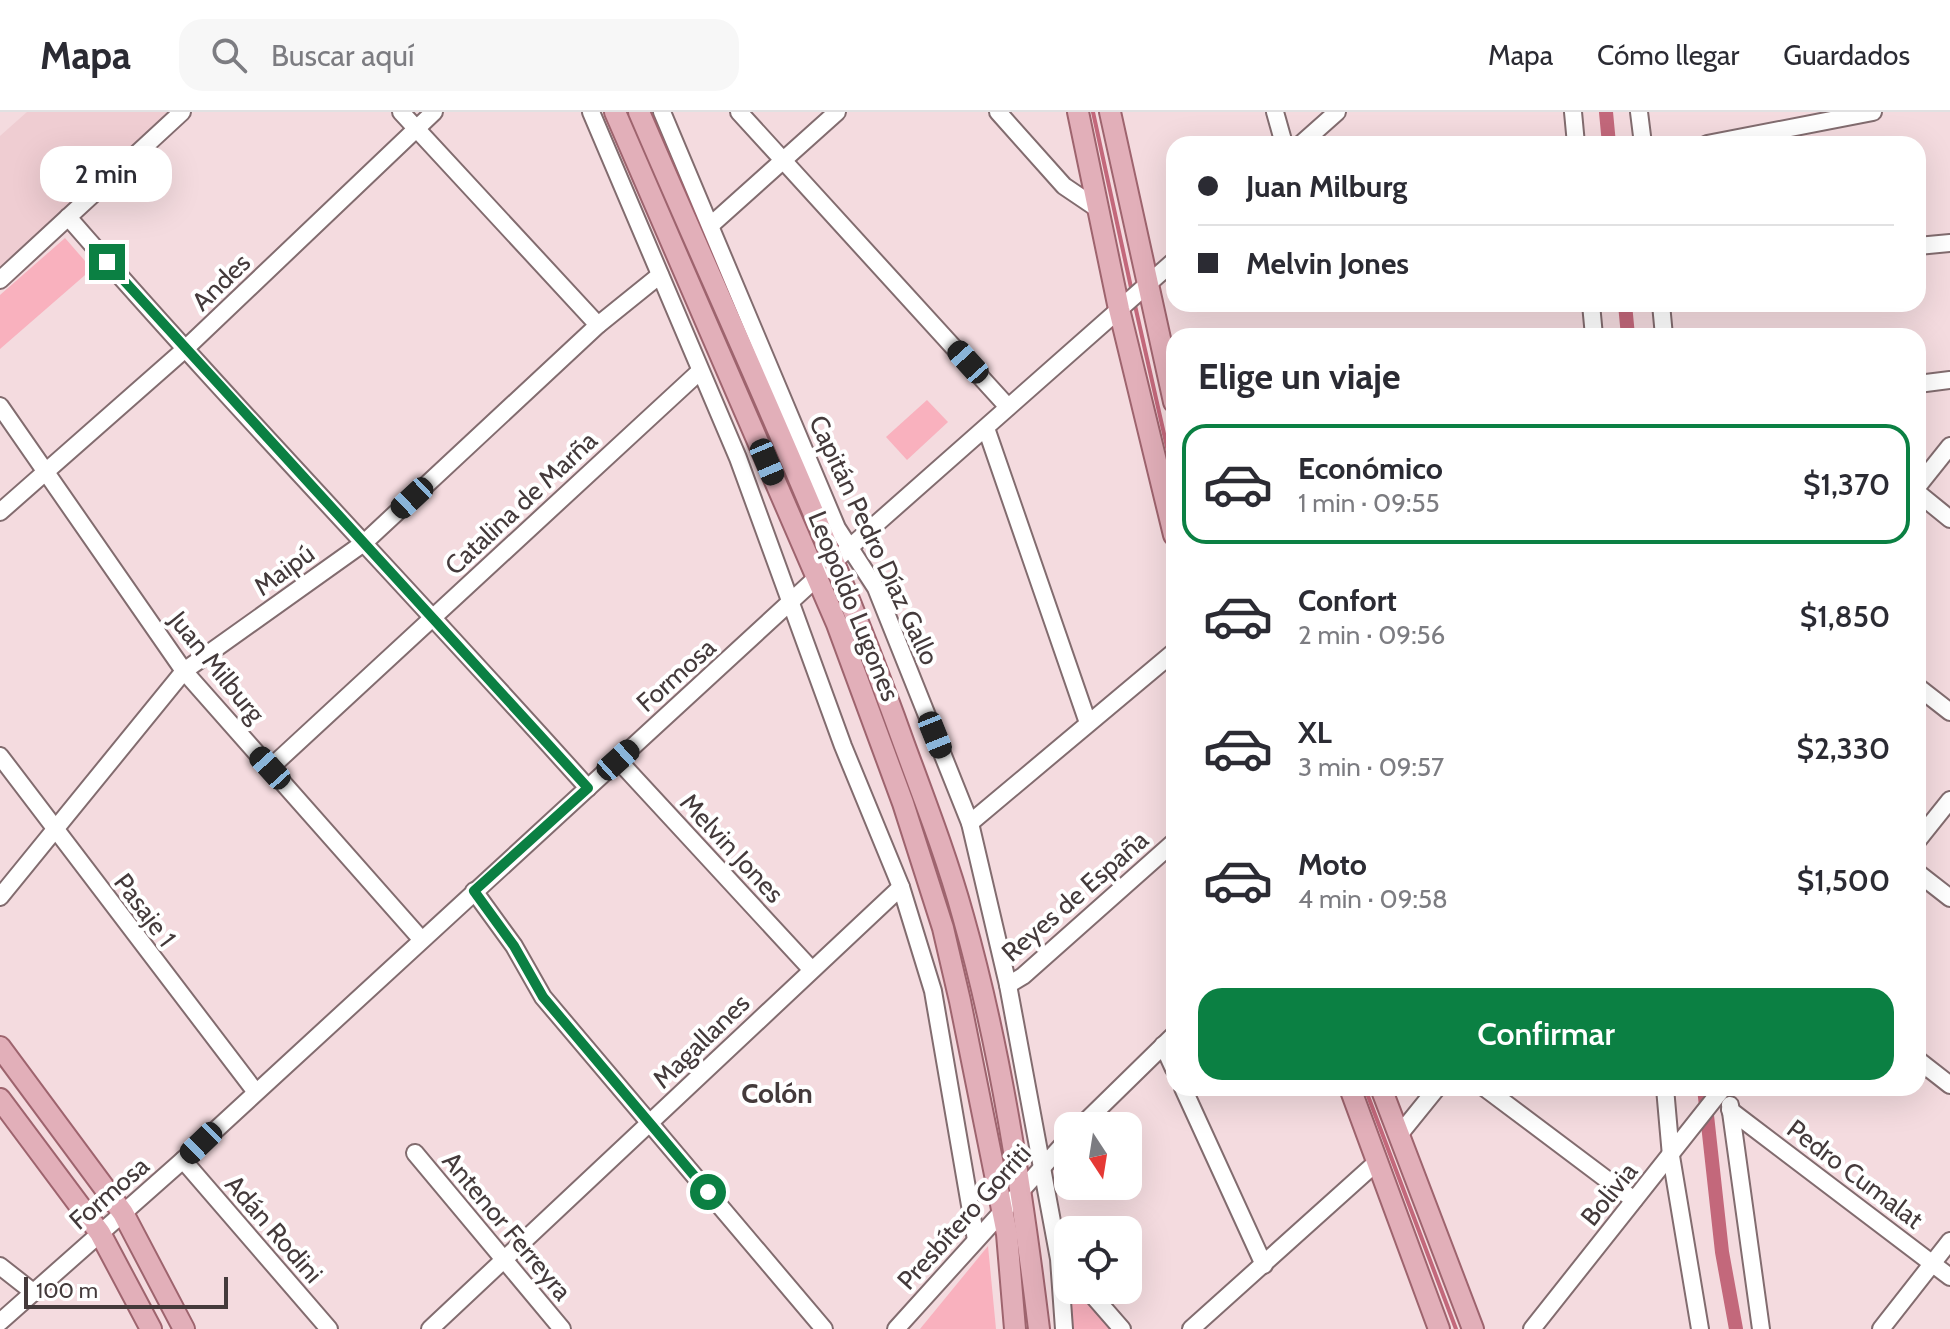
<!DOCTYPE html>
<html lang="es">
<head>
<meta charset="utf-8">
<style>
	body { margin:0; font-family:Cabin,sans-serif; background:#f7f7f7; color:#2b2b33; height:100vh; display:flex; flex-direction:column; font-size:30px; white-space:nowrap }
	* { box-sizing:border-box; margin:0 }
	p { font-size:26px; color:#7c7c81 }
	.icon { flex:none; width:44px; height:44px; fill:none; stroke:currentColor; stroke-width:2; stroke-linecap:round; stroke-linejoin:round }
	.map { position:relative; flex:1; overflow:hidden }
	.details { position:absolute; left:1166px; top:216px; width:760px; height:768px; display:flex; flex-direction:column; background:#fff; border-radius:24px; box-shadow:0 8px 32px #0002 }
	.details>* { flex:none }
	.guide { position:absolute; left:1166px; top:24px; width:760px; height:176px; border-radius:24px; box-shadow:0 8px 32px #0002; display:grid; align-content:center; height:176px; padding:0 32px; background:#fff }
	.needle { width:52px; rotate:168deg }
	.buttons { position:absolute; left:1054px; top:1000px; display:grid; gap:16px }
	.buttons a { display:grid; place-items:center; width:88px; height:88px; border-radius:16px; background:#fff; box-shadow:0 8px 32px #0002; font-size:40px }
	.scale { position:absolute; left:24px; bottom:20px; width:204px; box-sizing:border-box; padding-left:8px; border:4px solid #443a3b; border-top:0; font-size:22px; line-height:28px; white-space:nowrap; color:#443a3b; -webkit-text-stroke:6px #fff; paint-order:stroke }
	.end { position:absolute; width:36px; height:36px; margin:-18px; border:10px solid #0b8043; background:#fff; box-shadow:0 0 0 4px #fff }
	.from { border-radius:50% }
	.bubble { position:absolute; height:56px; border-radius:24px; background:#fff; box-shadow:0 8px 32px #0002; font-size:26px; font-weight:600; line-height:56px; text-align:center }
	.car { position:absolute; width:24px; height:48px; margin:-24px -12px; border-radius:10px; box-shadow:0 0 6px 2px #0007; background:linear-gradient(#222 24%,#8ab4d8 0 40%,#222 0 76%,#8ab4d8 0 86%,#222 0) }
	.guide b { display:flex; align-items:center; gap:28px; height:76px; font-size:30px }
	.guide b+b { border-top:2px solid #e1e1e2 }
	.guide i { width:20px; height:20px; background:#2b2b33 }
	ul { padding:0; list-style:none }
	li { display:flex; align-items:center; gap:24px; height:120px; margin:0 16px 12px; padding:0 16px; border:4px solid transparent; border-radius:24px }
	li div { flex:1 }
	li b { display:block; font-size:30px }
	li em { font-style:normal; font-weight:600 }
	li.selected { border-color:#0b8043 }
	li>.icon { width:72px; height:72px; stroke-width:1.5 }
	h2 { padding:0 32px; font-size:36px; line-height:96px }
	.action { display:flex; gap:16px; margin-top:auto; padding:16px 32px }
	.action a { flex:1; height:92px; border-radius:24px; background:#0b8043; color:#fff; font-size:32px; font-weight:600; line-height:92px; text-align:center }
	header { display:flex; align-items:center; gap:48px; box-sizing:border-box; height:112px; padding:0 40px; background:#fff; border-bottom:2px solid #e1e1e2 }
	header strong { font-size:38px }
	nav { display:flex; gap:44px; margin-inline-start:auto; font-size:28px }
	.search { width:560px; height:72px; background:#f7f7f7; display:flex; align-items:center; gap:20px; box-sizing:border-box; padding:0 28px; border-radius:24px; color:#7c7c81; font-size:30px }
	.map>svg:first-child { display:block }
</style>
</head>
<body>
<header>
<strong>Mapa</strong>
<div class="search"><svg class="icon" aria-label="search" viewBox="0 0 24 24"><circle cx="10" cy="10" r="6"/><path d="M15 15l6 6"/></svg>Buscar aquí</div>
<nav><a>Mapa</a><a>Cómo llegar</a><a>Guardados</a></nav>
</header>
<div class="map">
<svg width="1950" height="1217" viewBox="0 0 1950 1217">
	<rect width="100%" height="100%" fill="#f4dbdf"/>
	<!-- built -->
	<path fill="#efcdd2" d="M 27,0 L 172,0 L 0,155 L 0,24 Z"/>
	<!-- green -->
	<g fill="#f9b1be">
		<path d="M 65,126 L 92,157 L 0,237 L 0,183 Z"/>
		<path d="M 927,288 L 948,310 L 907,348 L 886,325 Z"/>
		<path d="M 988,1134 L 996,1217 L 920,1217 Z"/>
		<path d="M 1068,1178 L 1080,1178 L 1116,1217 L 1070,1217 Z"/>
	</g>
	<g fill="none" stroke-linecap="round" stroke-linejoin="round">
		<!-- stream -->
		<g stroke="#c3687b" stroke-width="4">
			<path d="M 1093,0 L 1132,180"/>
			<path d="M 1134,189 L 1174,366"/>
			<path d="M 1365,976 L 1456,1217"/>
		</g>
		<!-- canal -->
		<g stroke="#c3687b" stroke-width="14">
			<path d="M 1606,0 L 1609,32"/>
			<path d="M 1625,192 L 1628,224"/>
			<path d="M 1704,976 L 1722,1140 L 1736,1217"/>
		</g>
		<defs>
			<g id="minor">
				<path d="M 401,0 L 598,213"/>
				<path d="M 591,0 L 738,346 L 843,634 L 901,775 L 933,879 L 976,1128"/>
				<path d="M 662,0 L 837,416 L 876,476 L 970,711 L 1008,873 L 1059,1147 L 1064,1217"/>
				<path d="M 739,0 L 1008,295"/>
				<path d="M 998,0 L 1064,74 L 1098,97"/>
				<path d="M 1275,0 L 1284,32"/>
				<path d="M 1573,0 L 1576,32"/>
				<path d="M 1639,0 L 1643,32"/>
				<path d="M 1301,32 L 1337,0"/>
				<path d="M 1707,32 L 1873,0"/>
				<path d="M 68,105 C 237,299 416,484 588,676"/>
				<path d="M 711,113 L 837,0"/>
				<path d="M 1918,134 L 1950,131"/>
				<path d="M 0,168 L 182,0"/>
				<path d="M 1591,192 L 1594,224"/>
				<path d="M 1661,192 L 1664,224"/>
				<path d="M 1918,272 L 1950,268"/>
				<path d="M 0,294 L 184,559 L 421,827"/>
				<path d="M 986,316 L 1088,611"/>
				<path d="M 1918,374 L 1950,334"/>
				<path d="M 1918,381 L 1950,407"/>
				<path d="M 0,400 L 184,238 L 434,0"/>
				<path d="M 1918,575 L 1950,600"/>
				<path d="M 0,644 L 255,979"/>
				<path d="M 618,648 L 811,857"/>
				<path d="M 270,656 L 699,260"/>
				<path d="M 970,711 L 1174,540"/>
				<path d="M 1918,728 L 1950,688"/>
				<path d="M 1918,761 L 1950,786"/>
				<path d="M 474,779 L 514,834 L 543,885 L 824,1217"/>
				<path d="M 0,785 L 184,559 L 365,430 L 598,213 L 660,163"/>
				<path d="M 1008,873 L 1023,864 L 1174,730"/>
				<path d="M 1163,933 L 1174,957"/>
				<path d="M 1918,948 L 1950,973"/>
				<path d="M 1183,976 L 1264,1153"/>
				<path d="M 1485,976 L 1634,1088"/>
				<path d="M 1665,976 L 1671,1044 L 1700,1217"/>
				<path d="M 1730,993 L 1761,1217"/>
				<path d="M 1730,998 L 1950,1165"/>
				<path d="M 1081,1014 L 1174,923"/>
				<path d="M 1399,1023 L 1437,976"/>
				<path d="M 415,1041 L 562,1217"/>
				<path d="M 183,1048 L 329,1217"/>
				<path d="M 0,1154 L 33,1180"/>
				<path d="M 1088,1178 L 1122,1217"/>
				<path d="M 0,1210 L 183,1048 L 849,436 L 1174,149"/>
				<path d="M 430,1217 L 901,775"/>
				<path d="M 896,1217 L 1068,1027"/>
				<path d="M 1191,1217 L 1378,1049"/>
				<path d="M 1532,1217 L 1723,976"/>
				<path d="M 1881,1217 L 1950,1129"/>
			</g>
			<g id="major">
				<path d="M 615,0 L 837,512 L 903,691 L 943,816 L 960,889 L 1007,1122 L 1015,1217"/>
				<path d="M 639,0 C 729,210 827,417 904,632 C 925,689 947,746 963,804 C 1001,938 1022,1079 1039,1217"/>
				<path d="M 1078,0 L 1119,197 L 1174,423"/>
				<path d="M 1110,0 L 1174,290"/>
				<path d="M 0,935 L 123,1101 L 184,1217"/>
				<path d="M 1350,976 L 1439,1217"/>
				<path d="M 1381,976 L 1473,1217"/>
				<path d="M 0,987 L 100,1121 L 151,1217"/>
			</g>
		</defs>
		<!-- minor casing -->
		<use href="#minor" stroke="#826c6f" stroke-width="20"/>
		<!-- major casing -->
		<use href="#major" stroke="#9e646e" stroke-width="24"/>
		<!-- minor -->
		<use href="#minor" stroke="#fff" stroke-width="16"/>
		<!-- major -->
		<use href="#major" stroke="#e2afb9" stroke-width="20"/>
	</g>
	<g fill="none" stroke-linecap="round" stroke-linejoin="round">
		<!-- route -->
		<path stroke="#0b8043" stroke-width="10" d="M 107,150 L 588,676 L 474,779 L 514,834 L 543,885 L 708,1080"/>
	</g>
	<g text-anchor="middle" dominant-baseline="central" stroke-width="8" stroke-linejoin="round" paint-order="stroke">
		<!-- street labels -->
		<g font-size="26" fill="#443a3b" stroke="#fff">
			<text transform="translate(221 170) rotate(-44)">Andes</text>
			<text transform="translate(521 391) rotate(-43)">Catalina de Marña</text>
			<text transform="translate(874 428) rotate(65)">Capitán Pedro Díaz Gallo</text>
			<text transform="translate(284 458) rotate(-36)">Maipú</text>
			<text transform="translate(854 494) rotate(68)">Leopoldo Lugones</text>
			<text transform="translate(217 555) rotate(51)">Juan Milburg</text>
			<text transform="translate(676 563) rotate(-42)">Formosa</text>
			<text transform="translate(732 736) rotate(47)">Melvin Jones</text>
			<text transform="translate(1075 784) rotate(-41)">Reyes de España</text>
			<text transform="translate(145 798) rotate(53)">Pasaje 1</text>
			<text transform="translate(701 929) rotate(-44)">Magallanes</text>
			<text transform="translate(1855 1062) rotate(37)">Pedro Cumalat</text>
			<text transform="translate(109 1081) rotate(-41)">Formosa</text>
			<text transform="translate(1609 1082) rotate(-51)">Bolivia</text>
			<text transform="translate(964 1105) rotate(-48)">Presbítero Gorriti</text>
			<text transform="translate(507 1114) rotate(50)">Antenor Ferreyra</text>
			<text transform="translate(274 1117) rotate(49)">Adán Rodini</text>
		</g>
		<!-- neighbourhood labels -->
		<g font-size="28" font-weight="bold" fill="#443a3b" stroke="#fff">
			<text x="777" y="981">Colón</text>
		</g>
	</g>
</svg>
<div class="buttons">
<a><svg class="needle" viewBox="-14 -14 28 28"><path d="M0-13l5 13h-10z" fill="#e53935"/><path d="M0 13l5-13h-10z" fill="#7c7c81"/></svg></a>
<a><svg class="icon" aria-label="locate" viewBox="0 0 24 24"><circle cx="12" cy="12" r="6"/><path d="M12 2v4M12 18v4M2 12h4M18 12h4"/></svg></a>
</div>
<div class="scale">100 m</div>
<i class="end from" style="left:708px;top:1080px"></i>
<i class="end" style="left:107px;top:150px"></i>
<div class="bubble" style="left:40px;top:34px;width:132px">2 min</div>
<i class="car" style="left:968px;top:250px;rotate:318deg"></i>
<i class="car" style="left:767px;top:350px;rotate:157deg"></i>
<i class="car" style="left:412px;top:386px;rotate:227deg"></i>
<i class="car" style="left:935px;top:623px;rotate:158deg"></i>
<i class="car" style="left:618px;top:648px;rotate:48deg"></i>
<i class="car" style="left:270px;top:656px;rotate:318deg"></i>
<i class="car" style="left:201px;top:1031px;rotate:226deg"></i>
<div class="guide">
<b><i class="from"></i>Juan Milburg</b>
<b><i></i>Melvin Jones</b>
</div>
<section class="details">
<h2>Elige un viaje</h2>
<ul>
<li class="selected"><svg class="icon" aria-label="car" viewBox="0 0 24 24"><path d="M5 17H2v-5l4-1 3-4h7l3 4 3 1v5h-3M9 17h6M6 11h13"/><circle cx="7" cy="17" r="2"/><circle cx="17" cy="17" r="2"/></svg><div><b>Económico</b><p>1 min · 09:55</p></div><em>$1,370</em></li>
<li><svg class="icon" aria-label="car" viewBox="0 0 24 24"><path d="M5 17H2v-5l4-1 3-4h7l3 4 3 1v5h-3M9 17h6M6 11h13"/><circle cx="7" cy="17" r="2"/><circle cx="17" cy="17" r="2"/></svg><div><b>Confort</b><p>2 min · 09:56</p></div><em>$1,850</em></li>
<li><svg class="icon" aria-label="car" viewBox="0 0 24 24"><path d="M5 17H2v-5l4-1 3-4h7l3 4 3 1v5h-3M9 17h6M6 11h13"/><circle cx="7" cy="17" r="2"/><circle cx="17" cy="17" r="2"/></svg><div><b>XL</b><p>3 min · 09:57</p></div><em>$2,330</em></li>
<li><svg class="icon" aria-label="car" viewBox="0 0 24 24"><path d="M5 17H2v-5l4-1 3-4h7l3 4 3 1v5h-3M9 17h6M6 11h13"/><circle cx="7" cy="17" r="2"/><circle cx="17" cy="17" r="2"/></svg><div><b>Moto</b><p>4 min · 09:58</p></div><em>$1,500</em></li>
</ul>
<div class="action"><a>Confirmar</a></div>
</section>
</div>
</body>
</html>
